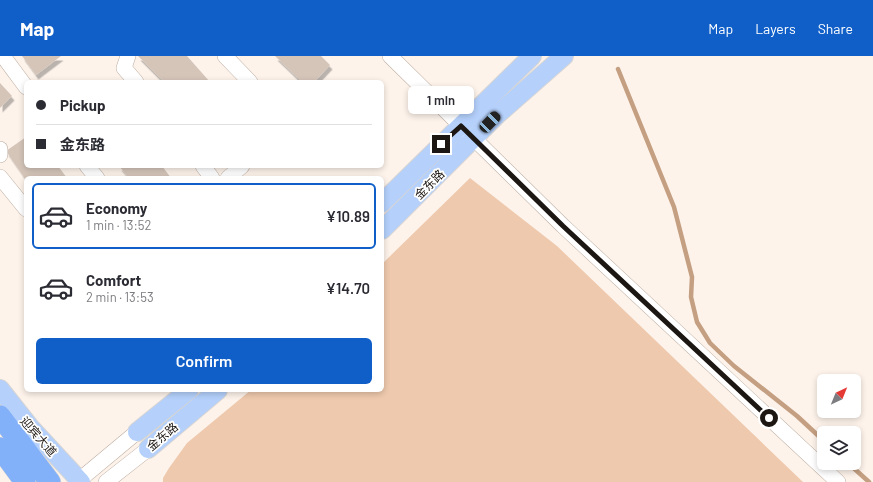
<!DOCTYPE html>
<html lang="en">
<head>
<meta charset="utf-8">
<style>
	body { margin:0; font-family:Barlow,"Noto Sans SC",sans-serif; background:#f7f7f7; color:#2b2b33; height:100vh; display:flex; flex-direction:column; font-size:15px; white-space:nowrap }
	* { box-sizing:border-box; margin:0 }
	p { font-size:13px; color:#7c7c81 }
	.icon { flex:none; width:22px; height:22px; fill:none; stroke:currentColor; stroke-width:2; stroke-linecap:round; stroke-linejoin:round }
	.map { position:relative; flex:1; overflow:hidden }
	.panel { position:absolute; left:24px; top:120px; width:360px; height:216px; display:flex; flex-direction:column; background:#fff; border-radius:6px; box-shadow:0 2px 6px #0003 }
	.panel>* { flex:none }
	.banner { position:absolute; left:24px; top:24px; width:360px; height:88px; border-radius:6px; box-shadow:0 2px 6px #0003; display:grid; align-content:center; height:88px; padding:0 12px; background:#fff }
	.needle { width:26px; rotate:43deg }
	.controls { position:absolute; left:817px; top:318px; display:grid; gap:8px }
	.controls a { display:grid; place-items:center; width:44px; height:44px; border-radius:6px; background:#fff; box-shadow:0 2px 6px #0003; font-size:20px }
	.end { position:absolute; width:18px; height:18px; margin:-9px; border:5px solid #1d1713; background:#fff; box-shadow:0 0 0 2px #fff }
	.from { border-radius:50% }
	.bubble { position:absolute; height:28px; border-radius:6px; background:#fff; box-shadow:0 2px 6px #0003; font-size:13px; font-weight:600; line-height:28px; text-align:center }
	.car { position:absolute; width:12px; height:24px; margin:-12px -6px; border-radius:5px; box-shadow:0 0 3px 1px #0007; background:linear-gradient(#222 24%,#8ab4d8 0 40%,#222 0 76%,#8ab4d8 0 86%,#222 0) }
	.banner b { display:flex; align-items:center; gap:14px; height:38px; font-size:15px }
	.banner b+b { border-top:1px solid #e1e1e2 }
	.banner i { width:10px; height:10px; background:#2b2b33 }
	ul { padding:7px 0 0; list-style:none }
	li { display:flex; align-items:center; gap:12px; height:66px; margin:0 8px 6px; padding:0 4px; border:2px solid transparent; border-radius:6px }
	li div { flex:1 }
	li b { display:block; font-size:15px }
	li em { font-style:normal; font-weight:600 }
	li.selected { border-color:#105fc9 }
	li>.icon { width:36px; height:36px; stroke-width:1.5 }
	.cta { display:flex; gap:8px; margin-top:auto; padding:8px 12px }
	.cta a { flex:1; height:46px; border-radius:6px; background:#105fc9; color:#fff; font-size:16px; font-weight:600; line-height:46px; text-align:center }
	header { display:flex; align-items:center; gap:24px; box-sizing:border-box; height:56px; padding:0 20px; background:#105fc9; color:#fff }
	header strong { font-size:19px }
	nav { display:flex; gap:22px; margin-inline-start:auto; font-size:14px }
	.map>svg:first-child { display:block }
</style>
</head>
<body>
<header>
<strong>Map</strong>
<nav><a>Map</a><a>Layers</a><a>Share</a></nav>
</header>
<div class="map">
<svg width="873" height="426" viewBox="0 0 873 426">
	<defs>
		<filter id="shadow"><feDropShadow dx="2.5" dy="4.5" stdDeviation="0" flood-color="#0004"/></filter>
	</defs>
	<rect width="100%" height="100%" fill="#fdf3eb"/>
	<!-- green -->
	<path fill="#eec9ad" d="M 470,122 L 557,190 L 803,426 L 163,426 L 163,422 L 169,412 L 187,387 L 251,334 L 382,334 L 382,208 Z"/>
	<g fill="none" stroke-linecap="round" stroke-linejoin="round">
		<!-- stream -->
		<g stroke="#c49f81" stroke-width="4.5">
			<path d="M 618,13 L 674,151 L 692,221 L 691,241 L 697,266 L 710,287 L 734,310 L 797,360 L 824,385"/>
			<path d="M 848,407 L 869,426"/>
		</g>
	</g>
	<!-- building -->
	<g fill="#d5c5b9" filter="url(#shadow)">
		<path d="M 22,0 L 61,0 L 36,19 Z"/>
		<path d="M 138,0 L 187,0 L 210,26 L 164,26 Z"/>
		<path d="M 275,0 L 321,0 L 330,9 L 314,26 L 302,26 Z"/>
		<path d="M 0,27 L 12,40 L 0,52 Z"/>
		<path d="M 26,81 L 26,110 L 58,110 L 67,122 L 26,122 L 26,124 L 6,95 Z"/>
		<path d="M 119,110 L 162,110 L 171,122 L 129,122 Z"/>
	</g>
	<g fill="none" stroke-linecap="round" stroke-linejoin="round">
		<defs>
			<g id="minor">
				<path d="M 3,0 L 26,31"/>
				<path d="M 128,0 L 124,12 L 136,26"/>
				<path d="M 225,0 L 250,26"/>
				<path d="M 390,0 L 563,170 L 838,426"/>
				<path d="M 0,93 L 0,99"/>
				<path d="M 87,110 L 97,122"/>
				<path d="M 203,110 L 212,122"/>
				<path d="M 0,121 L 26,153"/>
				<path d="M 228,122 L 242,110"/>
				<path d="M 77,426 L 137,376"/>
				<path d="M 106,426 L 148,393"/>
			</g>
			<g id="major">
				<path d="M 382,147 L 532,0"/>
				<path d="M 382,174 L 498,58 L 564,0"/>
				<path d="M 0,333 L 30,371 L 81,426"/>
				<path d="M 137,376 L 189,334"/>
				<path d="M 148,393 L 218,334"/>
			</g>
			<g id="highway">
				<path d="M 0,360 L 50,426"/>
				<path d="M 0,392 L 25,426"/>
			</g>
		</defs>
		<!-- minor casing -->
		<use href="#minor" stroke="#beaea2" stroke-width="16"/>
		<!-- major casing -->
		<use href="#major" stroke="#d6d5d5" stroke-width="20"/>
		<!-- highway casing -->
		<use href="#highway" stroke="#d6d5d5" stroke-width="22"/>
		<!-- minor -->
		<use href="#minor" stroke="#fff" stroke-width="15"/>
		<!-- major -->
		<use href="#major" stroke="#b4d0fb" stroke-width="18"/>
		<!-- highway -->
		<use href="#highway" stroke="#82b1f9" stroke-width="21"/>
	</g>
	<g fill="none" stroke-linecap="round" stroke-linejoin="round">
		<!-- route -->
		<path stroke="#1d1713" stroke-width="5" d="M 441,88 L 461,70 L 563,170 L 769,362"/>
	</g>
	<g text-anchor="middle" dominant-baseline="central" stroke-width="3.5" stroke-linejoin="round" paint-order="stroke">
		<!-- street labels -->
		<g font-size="12" fill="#1d1713" stroke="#fff">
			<text transform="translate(429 128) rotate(-45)">金东路</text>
			<text transform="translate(39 380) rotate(49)">迎宾大道</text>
			<text transform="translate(162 380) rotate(-40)">金东路</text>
		</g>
	</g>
</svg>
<div class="controls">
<a><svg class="needle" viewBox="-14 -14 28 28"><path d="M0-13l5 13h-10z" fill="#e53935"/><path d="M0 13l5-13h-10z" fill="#7c7c81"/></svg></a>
<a><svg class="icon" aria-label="layers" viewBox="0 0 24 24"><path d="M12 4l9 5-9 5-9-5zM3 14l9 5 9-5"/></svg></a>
</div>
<i class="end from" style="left:769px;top:362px"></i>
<i class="end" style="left:441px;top:88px"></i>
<div class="bubble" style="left:408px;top:30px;width:66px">1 min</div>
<i class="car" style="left:490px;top:66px;rotate:44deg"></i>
<div class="banner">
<b><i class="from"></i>Pickup</b>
<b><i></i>金东路</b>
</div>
<section class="panel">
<ul>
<li class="selected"><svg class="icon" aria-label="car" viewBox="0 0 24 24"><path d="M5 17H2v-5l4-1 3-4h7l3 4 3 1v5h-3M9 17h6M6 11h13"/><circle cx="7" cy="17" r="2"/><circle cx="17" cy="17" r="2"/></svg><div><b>Economy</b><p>1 min · 13:52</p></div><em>¥10.89</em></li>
<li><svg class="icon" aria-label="car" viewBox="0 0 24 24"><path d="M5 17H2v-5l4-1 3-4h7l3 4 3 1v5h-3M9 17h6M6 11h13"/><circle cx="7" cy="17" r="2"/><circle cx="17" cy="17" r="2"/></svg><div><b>Comfort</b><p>2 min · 13:53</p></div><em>¥14.70</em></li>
</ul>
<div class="cta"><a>Confirm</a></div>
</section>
</div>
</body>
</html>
